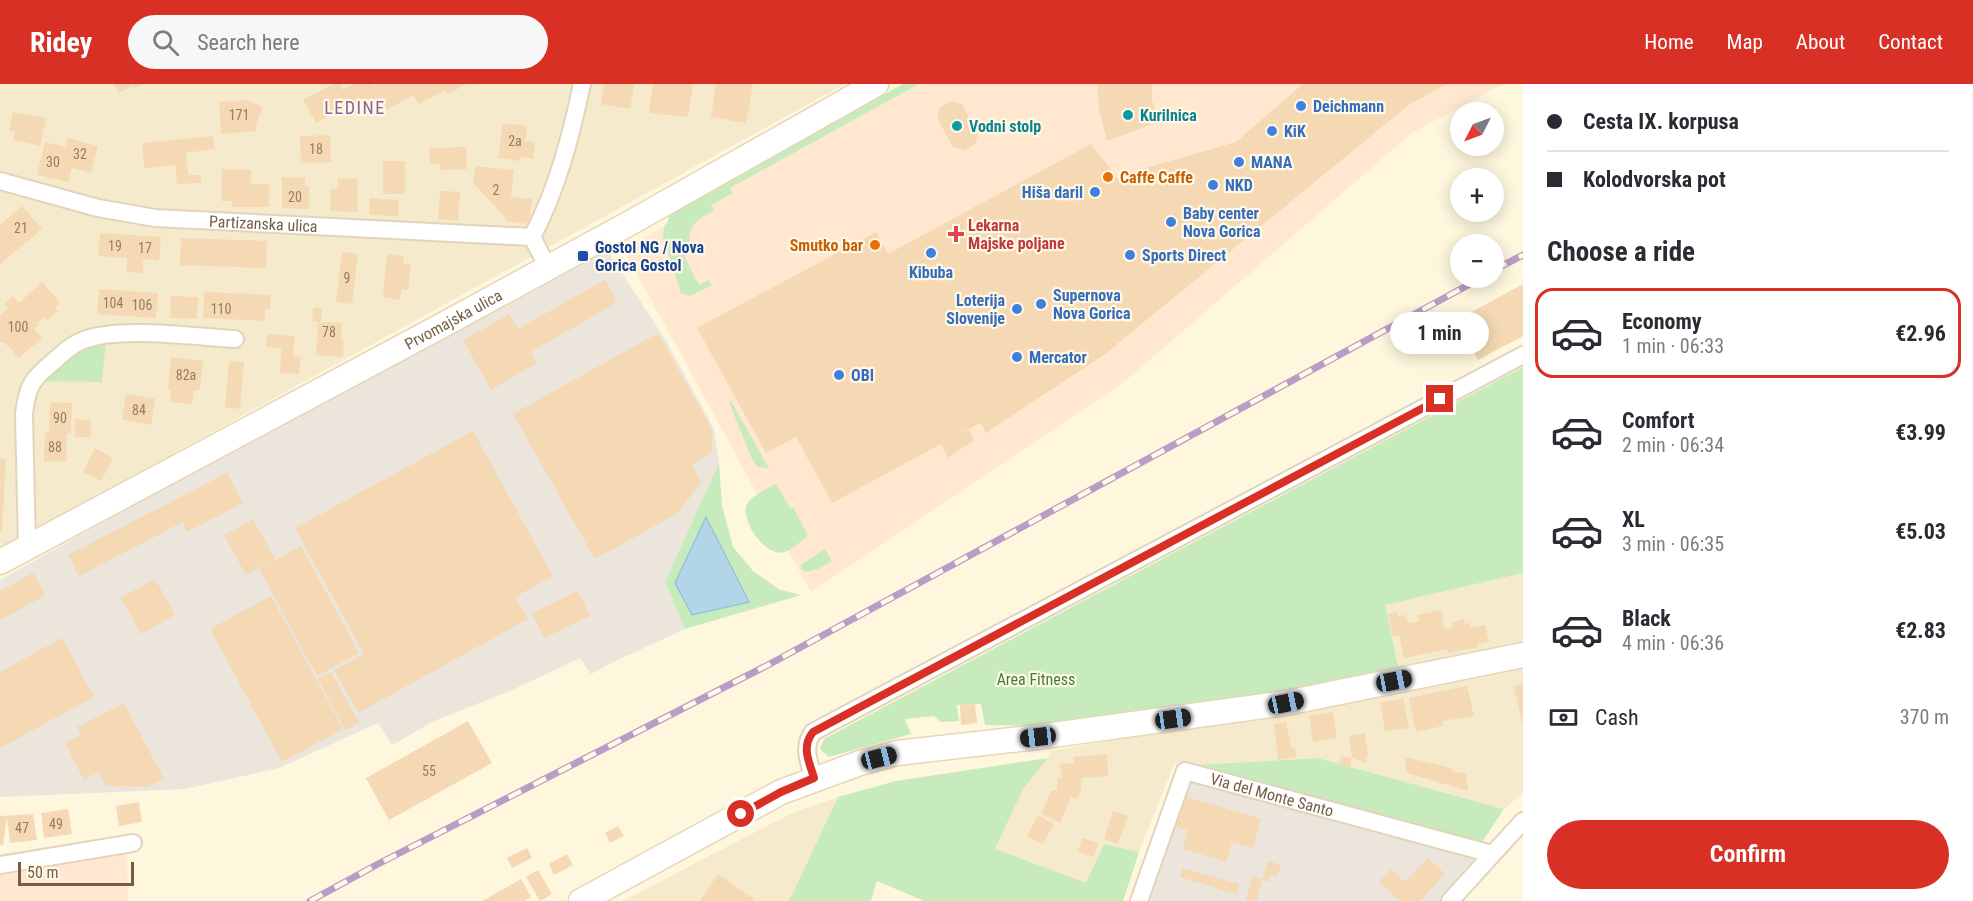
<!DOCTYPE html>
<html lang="en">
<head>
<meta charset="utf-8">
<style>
	body { margin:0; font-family:"Roboto Condensed",sans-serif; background:#f7f7f7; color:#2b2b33; height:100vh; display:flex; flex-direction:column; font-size:22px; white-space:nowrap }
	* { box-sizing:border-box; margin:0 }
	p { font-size:20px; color:#7c7c81 }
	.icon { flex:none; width:33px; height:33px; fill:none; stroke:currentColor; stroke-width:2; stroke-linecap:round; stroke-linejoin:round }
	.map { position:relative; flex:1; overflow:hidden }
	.side { display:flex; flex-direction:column; background:#fff; width:450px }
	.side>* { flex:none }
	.hud { display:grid; align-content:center; height:132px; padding:0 24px; background:#fff }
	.needle { width:39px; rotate:228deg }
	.buttons { position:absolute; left:1450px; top:18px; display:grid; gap:12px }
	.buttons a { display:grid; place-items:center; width:54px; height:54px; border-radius:50%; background:#fff; box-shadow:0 3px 15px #0003; font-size:30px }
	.scale { position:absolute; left:18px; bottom:15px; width:116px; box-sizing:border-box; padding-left:6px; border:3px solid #755e45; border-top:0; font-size:16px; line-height:21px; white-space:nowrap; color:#755e45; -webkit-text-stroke:4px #fff9e5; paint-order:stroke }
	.end { position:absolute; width:27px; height:27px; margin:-14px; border:8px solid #d93025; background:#fff; box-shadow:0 0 0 3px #fff }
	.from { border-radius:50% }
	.bubble { position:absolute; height:42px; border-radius:21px; background:#fff; box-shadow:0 3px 15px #0003; font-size:20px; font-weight:700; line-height:42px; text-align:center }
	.car { position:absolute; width:18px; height:36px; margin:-18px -9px; border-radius:8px; box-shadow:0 0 4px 2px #0007; background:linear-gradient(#222 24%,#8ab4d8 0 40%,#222 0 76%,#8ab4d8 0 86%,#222 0) }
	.hud b { display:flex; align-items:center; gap:21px; height:57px; font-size:22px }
	.hud b+b { border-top:2px solid #e1e1e2 }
	.hud i { width:15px; height:15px; background:#2b2b33 }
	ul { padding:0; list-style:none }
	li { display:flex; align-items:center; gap:18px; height:90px; margin:0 12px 9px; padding:0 12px; border:3px solid transparent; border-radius:18px }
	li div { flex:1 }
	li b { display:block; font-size:22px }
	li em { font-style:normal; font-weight:700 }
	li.on { border-color:#d93025 }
	li>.icon { width:54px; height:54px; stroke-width:1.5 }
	h2 { padding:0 24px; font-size:27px; line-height:72px }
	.pay { display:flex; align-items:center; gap:15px; height:66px; padding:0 24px; font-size:22px }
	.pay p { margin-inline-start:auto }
	.cta { display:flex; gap:12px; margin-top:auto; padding:12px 24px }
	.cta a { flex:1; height:69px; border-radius:36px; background:#d93025; color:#fff; font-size:24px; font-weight:700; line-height:69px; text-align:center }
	header { display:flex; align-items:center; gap:36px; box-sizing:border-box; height:84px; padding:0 30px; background:#d93025; color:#fff }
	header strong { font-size:28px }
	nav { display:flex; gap:33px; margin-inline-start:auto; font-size:21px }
	.search { width:420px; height:54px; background:#f7f7f7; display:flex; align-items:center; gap:15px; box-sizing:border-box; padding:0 21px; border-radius:33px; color:#7c7c81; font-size:22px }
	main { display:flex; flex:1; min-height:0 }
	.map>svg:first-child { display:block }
</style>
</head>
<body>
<header>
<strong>Ridey</strong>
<div class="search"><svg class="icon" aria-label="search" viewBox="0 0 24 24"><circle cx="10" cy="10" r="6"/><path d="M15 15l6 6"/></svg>Search here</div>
<nav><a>Home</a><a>Map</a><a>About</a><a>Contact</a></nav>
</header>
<main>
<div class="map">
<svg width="1523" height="817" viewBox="0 0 1523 817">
	<rect width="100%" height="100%" fill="#fef7de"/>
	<!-- residential -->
	<g fill="#f6eacc">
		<path d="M 0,0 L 845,0 L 0,465 Z"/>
		<path d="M 1523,489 L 1523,709 L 1504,725 L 1318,674 L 1196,681 L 1174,680 L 1139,768 L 1104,760 L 1086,800 L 995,765 L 1023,705 L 1048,674 L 1051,667 L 1403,604 L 1385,521 Z"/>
		<path d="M 838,713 L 789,817 L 623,817 L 792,729 Z"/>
	</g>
	<!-- commercial -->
	<g fill="#ffe7d0">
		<path d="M 919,0 L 1503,0 L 1413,48 L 1124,298 L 811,508 L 624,166 L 730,104 Z"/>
		<path d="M 127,767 L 128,817 L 0,817 L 0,787 Z"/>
	</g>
	<!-- industrial -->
	<g fill="#ebe5db">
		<path d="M 602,159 L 665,255 L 714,345 L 719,379 L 665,498 L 685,545 L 613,578 L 591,590 L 580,574 L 512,606 L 434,637 L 392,661 L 378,639 L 279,684 L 185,705 L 0,713 L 0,496 Z"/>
		<path d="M 1185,687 L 1492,770 L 1450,817 L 1139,817 Z"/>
	</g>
	<!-- green -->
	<g fill="#c7ebbc">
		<path d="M 903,0 L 919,0 L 730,104 L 733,109 L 711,121 L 714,127 C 694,137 685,144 692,167 L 684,172 L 699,201 L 708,196 L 712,201 L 690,212 L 681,209 L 663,154 L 664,143 L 669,135 L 667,131 Z"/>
		<path d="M 106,256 L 102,298 L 41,297 L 77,265 Z"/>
		<path d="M 1523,283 L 1523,489 L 1385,521 L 1399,586 L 1224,620 L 1124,629 L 1059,638 L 1044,642 L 985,641 L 981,620 L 957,621 L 959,637 L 941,638 L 934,632 L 905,635 L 911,650 L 829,673 L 820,665 L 824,655 Z"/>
		<path d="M 731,317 L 769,384 L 758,383 L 752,375 L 729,318 Z"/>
		<path d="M 719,379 L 722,421 L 733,463 L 753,487 L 780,506 L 801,511 L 685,545 L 665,498 Z"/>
		<path d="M 776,400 L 790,424 L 793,423 L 808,452 C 802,456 793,465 785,468 C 765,473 743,440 746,423 C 749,412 767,405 776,400 Z"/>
		<path d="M 825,465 L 832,477 L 818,485 L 805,488 L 801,485 L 801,481 Z"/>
		<path d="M 1048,674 L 1023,705 L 995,765 L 1086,799 L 1104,760 L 1139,768 L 1123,817 L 924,817 L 877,797 L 871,817 L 789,817 L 838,713 L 896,697 Z"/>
		<path d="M 1318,674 L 1504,725 L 1482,758 L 1196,681 Z"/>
	</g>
	<!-- water -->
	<path fill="#b2d6e8" stroke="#97c4da" stroke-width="1.5" d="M 706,433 L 749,518 L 692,531 L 675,499 Z"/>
	<!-- building -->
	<g fill="#f5d9b4">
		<path d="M 114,0 L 143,0 L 134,4 L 133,2 L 119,9 Z"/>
		<path d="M 333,0 L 340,0 L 343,6 L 353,0 L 373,0 L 374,2 L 377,0 L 467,0 L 448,10 L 445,6 L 419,20 L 414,11 L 387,26 L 382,16 L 356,31 L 351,20 L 316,39 L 303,16 Z"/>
		<path d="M 604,0 L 634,0 L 630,25 L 601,20 Z"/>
		<path d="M 653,0 L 693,0 L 688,33 L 649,29 Z"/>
		<path d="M 716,0 L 753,0 L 746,39 L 711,33 Z"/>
		<path d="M 1097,0 L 1152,0 L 1152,16 L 1158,38 L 1107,57 L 1099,25 Z"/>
		<path d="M 1303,0 L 1447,0 L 1410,20 L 1105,270 L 986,349 L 981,339 L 953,353 L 969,346 L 974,356 L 948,374 L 941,360 L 832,419 L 796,353 L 766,369 L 697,244 L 876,148 L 888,170 L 1091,60 L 1123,101 L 1139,86 L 1236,58 Z"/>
		<path d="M 247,16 L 263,23 L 256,40 L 256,47 L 221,50 L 219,18 Z"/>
		<path d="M 952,17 L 962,20 L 978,50 L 975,60 L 965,66 L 953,63 L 937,34 L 940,23 Z"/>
		<path d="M 13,28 L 46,34 L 40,62 L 13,56 L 15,48 L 9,46 Z"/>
		<path d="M 503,39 L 527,42 L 525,57 L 535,58 L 533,75 L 521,73 L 520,77 L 498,74 Z"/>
		<path d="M 330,51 L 331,78 L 301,79 L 300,52 Z"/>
		<path d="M 213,52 L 215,65 L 186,69 L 188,91 L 201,91 L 201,99 L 177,100 L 175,81 L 144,84 L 142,59 Z"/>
		<path d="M 67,54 L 98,62 L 91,89 L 72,84 L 68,98 L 37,91 L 45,58 L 65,63 Z"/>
		<path d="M 466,63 L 467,85 L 440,86 L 439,80 L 430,80 L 429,64 Z"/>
		<rect x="383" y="77" width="22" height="33"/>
		<path d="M 475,82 L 514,86 L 511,113 L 532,115 L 529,140 L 505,137 L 506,134 L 473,99 Z"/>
		<path d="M 222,85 L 251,86 L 251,100 L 269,100 L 269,123 L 232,123 L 232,117 L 221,117 Z"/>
		<path d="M 282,93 L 305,94 L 305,102 L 309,102 L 309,125 L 282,124 Z"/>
		<path d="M 338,94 L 357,95 L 358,128 L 330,127 L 331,105 L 337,105 Z"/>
		<path d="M 440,107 L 460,108 L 458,137 L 438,135 Z"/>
		<path d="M 370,114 L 399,116 L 398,132 L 369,131 Z"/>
		<path d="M 22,122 L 42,145 L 0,180 L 0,141 Z"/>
		<path d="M 100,149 L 161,153 L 159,176 L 143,175 L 143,189 L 126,188 L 127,174 L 98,172 Z"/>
		<path d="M 181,154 L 267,157 L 266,184 L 180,181 Z"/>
		<path d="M 342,168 L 358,170 L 352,220 L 336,218 Z"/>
		<path d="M 387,170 L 404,172 L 403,180 L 411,181 L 408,206 L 402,206 L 400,216 L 383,213 Z"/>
		<path d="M 605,196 L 617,218 L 531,268 L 537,279 L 491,306 L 463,256 L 509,230 L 518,245 Z"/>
		<path d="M 42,198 L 60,219 L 55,223 L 58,227 L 47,236 L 44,233 L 37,239 L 39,241 L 34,245 L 42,254 L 19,274 L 4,258 L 0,259 L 0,231 L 8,224 L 4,220 L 13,212 L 19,219 Z"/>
		<path d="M 1523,200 L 1523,252 L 1478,276 L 1457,236 Z"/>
		<path d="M 99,205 L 158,209 L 156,234 L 97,230 Z"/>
		<path d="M 204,208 L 271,211 L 270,225 L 265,225 L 265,237 L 203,234 Z"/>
		<path d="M 171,212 L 198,213 L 197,235 L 170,234 Z"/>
		<path d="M 313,224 L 322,224 L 321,238 L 342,239 L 341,256 L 344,257 L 343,273 L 316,271 L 318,238 L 312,237 Z"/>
		<path d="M 658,249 L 712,345 L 712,369 L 692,381 L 701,398 L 678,429 L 595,475 L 513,330 Z"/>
		<path d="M 267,250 L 295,252 L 293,272 L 301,273 L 299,290 L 280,289 L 281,264 L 266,263 Z"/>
		<path d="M 171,273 L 203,277 L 200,306 L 194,306 L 192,320 L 170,318 L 171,305 L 168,305 Z"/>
		<path d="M 229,277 L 244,278 L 240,325 L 225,323 Z"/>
		<path d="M 126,310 L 155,315 L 151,341 L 122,336 Z"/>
		<path d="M 50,318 L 72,319 L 71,349 L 67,349 L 66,378 L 44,377 L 45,348 L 49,348 Z"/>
		<path d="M 75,335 L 91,336 L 91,353 L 75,353 Z"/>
		<path d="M 473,347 L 553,492 L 515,513 L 528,535 L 358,629 L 334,586 L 364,570 L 295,444 Z"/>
		<path d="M 95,364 L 113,374 L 101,397 L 83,388 Z"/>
		<path d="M 0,375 L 6,375 L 2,447 L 0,447 Z"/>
		<path d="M 227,389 L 243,419 L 187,448 L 183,438 L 79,492 L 68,471 Z"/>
		<path d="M 253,435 L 275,475 L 246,491 L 224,451 Z"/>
		<path d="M 301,462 L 359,569 L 317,592 L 259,485 Z"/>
		<path d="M 33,489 L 46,511 L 0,536 L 0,507 Z"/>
		<path d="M 155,495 L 175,531 L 141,550 L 121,514 Z"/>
		<path d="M 578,507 L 590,532 L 544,554 L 532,529 Z"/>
		<path d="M 271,512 L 343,645 L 282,678 L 210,545 Z"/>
		<path d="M 1441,526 L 1445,545 L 1453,543 L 1452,538 L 1464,535 L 1465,540 L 1470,539 L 1471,544 L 1485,541 L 1489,557 L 1477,560 L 1478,563 L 1448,569 L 1447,565 L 1404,574 L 1399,552 L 1393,553 L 1388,530 L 1397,528 L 1398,532 L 1406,531 L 1408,539 L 1419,537 L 1417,531 Z"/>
		<path d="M 62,554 L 94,613 L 0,664 L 0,588 Z"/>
		<path d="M 331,588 L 359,639 L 345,646 L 318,595 Z"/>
		<path d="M 1523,600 L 1523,639 L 1522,639 L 1514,602 Z"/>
		<path d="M 1467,602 L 1474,632 L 1442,637 L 1443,642 L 1416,648 L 1409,614 Z"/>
		<path d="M 1403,614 L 1409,644 L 1385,647 L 1380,619 Z"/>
		<path d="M 124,619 L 164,695 L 147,703 L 106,702 L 99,688 L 84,696 L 65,659 L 81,651 L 77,643 Z"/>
		<path d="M 975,620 L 977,639 L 961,641 L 960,621 Z"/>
		<path d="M 1333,628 L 1337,654 L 1313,658 L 1309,632 Z"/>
		<path d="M 468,637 L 492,679 L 389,736 L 366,694 Z"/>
		<path d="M 1286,638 L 1292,665 L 1295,664 L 1296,673 L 1278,676 L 1274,640 Z"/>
		<path d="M 1365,649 L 1368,672 L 1366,672 L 1367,679 L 1352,674 L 1349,652 Z"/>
		<path d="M 1107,670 L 1108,692 L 1082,694 L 1081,706 L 1077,715 L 1071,713 L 1060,739 L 1041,730 L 1051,707 L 1057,706 L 1057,694 L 1062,693 L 1060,680 L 1074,679 L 1073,673 Z"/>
		<path d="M 1341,672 L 1352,674 L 1350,683 L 1340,681 Z"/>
		<path d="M 1405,673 L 1452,684 L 1452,687 L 1466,690 L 1468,707 L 1407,689 Z"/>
		<path d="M 1180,711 L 1261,735 L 1253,764 L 1232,758 L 1226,778 L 1183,765 L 1188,746 L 1170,740 Z"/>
		<path d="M 139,718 L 142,738 L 119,742 L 116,722 Z"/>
		<path d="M 68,725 L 72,750 L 44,754 L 41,729 Z"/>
		<path d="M 1113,727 L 1128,732 L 1118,760 L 1104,755 Z"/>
		<path d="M 33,730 L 37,756 L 10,759 L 7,733 L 3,761 L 0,761 L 0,732 Z"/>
		<path d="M 1038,731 L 1054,740 L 1043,760 L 1027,752 Z"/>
		<path d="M 618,742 L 624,752 L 610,759 L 605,749 Z"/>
		<path d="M 1082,754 L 1098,759 L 1094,773 L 1078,768 Z"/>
		<path d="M 527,764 L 532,774 L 512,784 L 507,774 Z"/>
		<path d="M 567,770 L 573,781 L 554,791 L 549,780 Z"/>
		<path d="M 1428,774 L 1445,790 L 1420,817 L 1400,817 L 1379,798 L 1391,785 L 1405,798 Z"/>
		<path d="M 1268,777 L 1281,781 L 1277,793 L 1271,791 L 1269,798 L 1262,796 Z"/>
		<path d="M 1183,784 L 1239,800 L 1236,810 L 1180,793 Z"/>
		<path d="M 538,786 L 552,810 L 540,817 L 526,793 Z"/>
		<path d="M 718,790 L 754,815 L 752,817 L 700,817 Z"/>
		<path d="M 1252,792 L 1262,796 L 1257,817 L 1246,815 Z"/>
		<path d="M 521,795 L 531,813 L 524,817 L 482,817 Z"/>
	</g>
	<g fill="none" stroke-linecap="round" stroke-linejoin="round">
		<defs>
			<g id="street">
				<path id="s1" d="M 0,97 L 98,124 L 155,134 L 532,153 L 548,184"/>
				<path d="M 532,153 C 557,106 571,52 582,0"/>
				<path d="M 27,464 L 24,330 C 27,302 32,295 54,277 C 63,269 72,260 84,256 C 120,242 195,253 235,255"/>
				<path d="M 814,695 C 809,678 802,663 813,648 L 1523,271"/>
				<path d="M 0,781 L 133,759"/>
				<path id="s2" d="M 1139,817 L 1185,687 L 1492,770"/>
				<path d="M 1450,817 L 1523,737"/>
			</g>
			<g id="secondary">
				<path id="s3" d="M 0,478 L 441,242 L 630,139 L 876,0"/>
				<path d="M 581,817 L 781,708 L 860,679 L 897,669 L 1038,653 L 1286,619 L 1523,571"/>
			</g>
		</defs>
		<!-- street casing -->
		<use href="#street" stroke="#e2d4ba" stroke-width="20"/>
		<!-- secondary casing -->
		<use href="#secondary" stroke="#e7d6b7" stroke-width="27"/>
		<!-- street -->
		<use href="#street" stroke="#fff" stroke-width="16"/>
		<!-- secondary -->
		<use href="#secondary" stroke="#fff" stroke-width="24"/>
		<defs>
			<g id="rail">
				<path d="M 1494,186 L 1523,171"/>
				<path d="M 310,817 L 378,780 L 768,581 L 1481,194"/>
			</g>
		</defs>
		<!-- rail casing -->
		<use href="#rail" stroke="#ba9dc6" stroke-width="7"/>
		<!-- rail -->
		<use href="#rail" stroke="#fff9e5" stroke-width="4.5" stroke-dasharray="14" stroke-linecap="butt"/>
	</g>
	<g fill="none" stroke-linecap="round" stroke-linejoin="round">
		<!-- route -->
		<path stroke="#d93025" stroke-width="8" d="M 741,730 L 781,708 L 814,694 C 809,677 801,663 813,648 L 1440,315"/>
	</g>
	<!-- markers -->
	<g fill="#3f7fe0" stroke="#fff9e5" stroke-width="2">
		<circle cx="1301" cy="22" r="6"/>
		<circle cx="1272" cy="47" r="6"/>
		<circle cx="1239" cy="78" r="6"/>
		<circle cx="1213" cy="101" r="6"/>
		<circle cx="1095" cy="108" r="6"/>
		<circle cx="1171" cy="138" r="6"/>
		<circle cx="931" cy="169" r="6"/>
		<circle cx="1130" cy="171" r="6"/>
		<circle cx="1041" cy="220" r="6"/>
		<circle cx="1017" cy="225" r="6"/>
		<circle cx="1017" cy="273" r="6"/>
		<circle cx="839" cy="291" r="6"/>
	</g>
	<g fill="#0f9aa8" stroke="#fff9e5" stroke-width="2">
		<circle cx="1128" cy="31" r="6"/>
		<circle cx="957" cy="42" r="6"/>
	</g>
	<g fill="#e8710a" stroke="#fff9e5" stroke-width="2">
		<circle cx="1108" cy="93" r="6"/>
		<circle cx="875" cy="161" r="6"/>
	</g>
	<path fill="#e0444e" stroke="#fff9e5" stroke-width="2" d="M953 141h6v6h6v6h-6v6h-6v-6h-6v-6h6z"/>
	<rect fill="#1a4fb4" stroke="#fff9e5" stroke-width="2" x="577" y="166" width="12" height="12" rx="3"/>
	<g text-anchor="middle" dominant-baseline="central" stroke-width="4.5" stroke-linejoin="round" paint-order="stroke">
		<!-- number labels -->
		<g font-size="14" fill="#957d61">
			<text x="239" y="31">171</text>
			<text x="515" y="57">2a</text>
			<text x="316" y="65">18</text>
			<text x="80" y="70">32</text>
			<text x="53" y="78">30</text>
			<text x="496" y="106">2</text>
			<text x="295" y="113">20</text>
			<text x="21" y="144">21</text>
			<text x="115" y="162">19</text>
			<text x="145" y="164">17</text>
			<text x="347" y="194">9</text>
			<text x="113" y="219">104</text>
			<text x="142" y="221">106</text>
			<text x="221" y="225">110</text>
			<text x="18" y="243">100</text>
			<text x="329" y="248">78</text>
			<text x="186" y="291">82a</text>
			<text x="139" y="326">84</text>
			<text x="60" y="334">90</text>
			<text x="55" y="363">88</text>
			<text x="429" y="687">55</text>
			<text x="56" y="740">49</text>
			<text x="22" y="744">47</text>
		</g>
		<!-- shop labels -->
		<g font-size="16" font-weight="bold" fill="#366cbe" stroke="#fff9e5" text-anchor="start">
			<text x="1313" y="22">Deichmann</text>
			<text x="1284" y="47">KiK</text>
			<text x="1251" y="78">MANA</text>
			<text x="1225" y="101">NKD</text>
			<text x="1083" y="108" text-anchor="end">Hiša daril</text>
			<text x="1183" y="129">Baby center<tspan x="1183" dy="18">Nova Gorica</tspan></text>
			<text x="1142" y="171">Sports Direct</text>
			<text x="931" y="188" text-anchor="middle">Kibuba</text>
			<text x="1053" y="211">Supernova<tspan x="1053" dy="18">Nova Gorica</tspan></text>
			<text x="1005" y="216" text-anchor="end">Loterija<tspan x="1005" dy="18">Slovenije</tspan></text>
			<text x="1029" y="273">Mercator</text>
			<text x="851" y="291">OBI</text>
		</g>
		<!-- culture labels -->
		<g font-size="16" font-weight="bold" fill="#0d838f" stroke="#fff9e5" text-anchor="start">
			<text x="1140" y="31">Kurilnica</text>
			<text x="969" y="42">Vodni stolp</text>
		</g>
		<!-- food labels -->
		<g font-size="16" font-weight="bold" fill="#c56008" stroke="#fff9e5" text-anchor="start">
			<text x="1120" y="93">Caffe Caffe</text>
			<text x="863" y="161" text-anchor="end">Smutko bar</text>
		</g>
		<!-- street labels -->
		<g font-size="16" fill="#755e45" stroke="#fff9e5">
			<text stroke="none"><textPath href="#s1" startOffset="268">Partizanska ulica</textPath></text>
			<text stroke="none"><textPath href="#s3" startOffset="514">Prvomajska ulica</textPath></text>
			<text stroke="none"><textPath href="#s2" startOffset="228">Via del Monte Santo</textPath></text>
		</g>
		<!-- health labels -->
		<g font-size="16" font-weight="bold" fill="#be3a42" stroke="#fff9e5" text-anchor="start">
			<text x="968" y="141">Lekarna<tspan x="968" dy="18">Majske poljane</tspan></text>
		</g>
		<!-- transit labels -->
		<g font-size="16" font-weight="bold" fill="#164399" stroke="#fff9e5" text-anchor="start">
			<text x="595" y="163">Gostol NG / Nova<tspan x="595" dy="18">Gorica Gostol</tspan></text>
		</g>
		<!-- park labels -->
		<g font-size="16" fill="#447b3c" stroke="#fff9e5">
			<text x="1036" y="595">Area Fitness</text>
		</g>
		<!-- neighbourhood labels -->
		<g font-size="18" letter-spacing="1.5" fill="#8f6099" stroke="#fff9e5">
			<text x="355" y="23">LEDINE</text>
		</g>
	</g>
</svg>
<div class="buttons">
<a><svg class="needle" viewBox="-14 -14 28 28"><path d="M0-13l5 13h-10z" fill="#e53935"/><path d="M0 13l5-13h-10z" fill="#7c7c81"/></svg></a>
<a>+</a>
<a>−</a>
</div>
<div class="scale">50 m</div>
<i class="end from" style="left:741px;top:730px"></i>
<i class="end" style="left:1440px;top:315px"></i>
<div class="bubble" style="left:1390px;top:228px;width:99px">1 min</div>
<i class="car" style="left:1394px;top:597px;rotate:79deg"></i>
<i class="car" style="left:1286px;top:619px;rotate:78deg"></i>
<i class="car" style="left:1173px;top:635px;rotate:82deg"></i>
<i class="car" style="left:1038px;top:653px;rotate:263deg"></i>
<i class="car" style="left:879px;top:674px;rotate:76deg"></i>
</div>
<section class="side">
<div class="hud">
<b><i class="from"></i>Cesta IX. korpusa</b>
<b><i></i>Kolodvorska pot</b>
</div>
<h2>Choose a ride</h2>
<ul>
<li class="on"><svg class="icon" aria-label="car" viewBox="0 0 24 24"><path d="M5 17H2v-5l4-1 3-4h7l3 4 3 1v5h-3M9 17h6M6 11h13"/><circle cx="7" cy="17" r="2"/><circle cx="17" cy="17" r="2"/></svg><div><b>Economy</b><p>1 min · 06:33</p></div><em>€2.96</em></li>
<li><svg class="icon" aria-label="car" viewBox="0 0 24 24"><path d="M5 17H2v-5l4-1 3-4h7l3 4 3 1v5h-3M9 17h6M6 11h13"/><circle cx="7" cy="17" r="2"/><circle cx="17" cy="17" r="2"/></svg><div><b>Comfort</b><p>2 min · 06:34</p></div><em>€3.99</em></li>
<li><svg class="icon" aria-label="car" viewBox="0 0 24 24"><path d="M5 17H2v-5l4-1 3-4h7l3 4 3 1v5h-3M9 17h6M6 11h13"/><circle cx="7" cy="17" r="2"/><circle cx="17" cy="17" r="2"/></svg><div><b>XL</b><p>3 min · 06:35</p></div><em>€5.03</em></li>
<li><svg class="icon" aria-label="car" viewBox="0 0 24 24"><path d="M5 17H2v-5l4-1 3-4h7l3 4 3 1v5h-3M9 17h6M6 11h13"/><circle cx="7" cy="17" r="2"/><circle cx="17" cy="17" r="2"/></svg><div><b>Black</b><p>4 min · 06:36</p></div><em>€2.83</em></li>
</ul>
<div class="pay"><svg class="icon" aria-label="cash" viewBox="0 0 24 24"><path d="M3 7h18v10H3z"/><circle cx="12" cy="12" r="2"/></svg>Cash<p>370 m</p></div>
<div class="cta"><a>Confirm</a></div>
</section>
</main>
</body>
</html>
